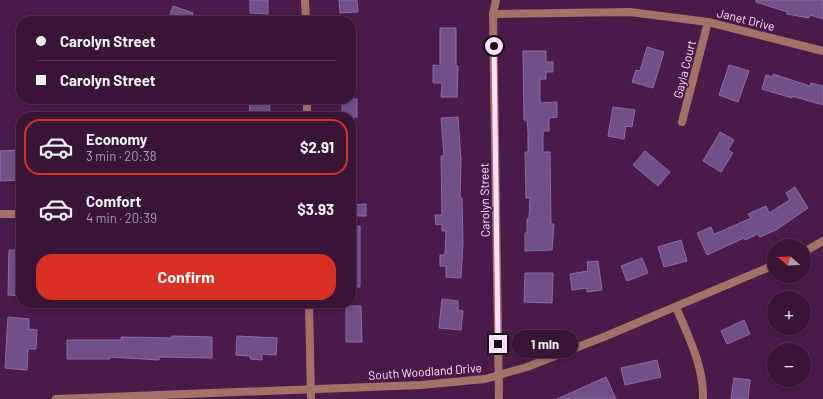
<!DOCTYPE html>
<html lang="en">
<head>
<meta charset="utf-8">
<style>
	body { margin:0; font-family:Barlow,sans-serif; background:#3f1d3e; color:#f1f3f6; height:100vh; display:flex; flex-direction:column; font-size:15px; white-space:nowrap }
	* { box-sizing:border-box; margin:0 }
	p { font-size:13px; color:#ab9ead }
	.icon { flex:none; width:22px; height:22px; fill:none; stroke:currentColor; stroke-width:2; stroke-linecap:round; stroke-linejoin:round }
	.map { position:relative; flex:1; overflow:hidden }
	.panel { position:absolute; left:16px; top:112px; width:340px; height:196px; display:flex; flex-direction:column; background:#381436; border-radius:16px; box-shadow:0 2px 6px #0003,0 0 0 1px #523351 }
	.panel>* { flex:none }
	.banner { position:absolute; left:16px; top:16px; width:340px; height:88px; border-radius:16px; box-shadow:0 2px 6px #0003,0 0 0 1px #523351; display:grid; align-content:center; height:88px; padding:0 20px; background:#381436 }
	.needle { width:26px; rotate:289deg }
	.tools { position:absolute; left:767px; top:239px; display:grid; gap:8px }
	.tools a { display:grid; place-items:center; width:44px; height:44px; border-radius:50%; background:#381436; box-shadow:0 2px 6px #0003,0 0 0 1px #523351; font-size:20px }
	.end { position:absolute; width:18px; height:18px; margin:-9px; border:5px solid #fee0fb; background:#111; box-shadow:0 0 0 2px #111 }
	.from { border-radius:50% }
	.bubble { position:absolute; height:28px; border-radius:14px; background:#381436; box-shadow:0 2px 6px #0003,0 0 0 1px #523351; font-size:13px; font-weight:700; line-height:28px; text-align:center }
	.banner b { display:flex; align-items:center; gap:14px; height:38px; font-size:15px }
	.banner b+b { border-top:1px solid #523351 }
	.banner i { width:10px; height:10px; background:#f1f3f6 }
	ul { padding:7px 0 0; list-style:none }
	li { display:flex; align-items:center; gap:12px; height:56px; margin:0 8px 6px; padding:0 12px; border:2px solid transparent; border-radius:16px }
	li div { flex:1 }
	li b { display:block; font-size:15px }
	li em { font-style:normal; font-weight:700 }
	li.selected { border-color:#d93025 }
	li>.icon { width:36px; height:36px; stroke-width:1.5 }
	.action { display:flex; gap:8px; margin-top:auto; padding:8px 20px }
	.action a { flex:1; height:46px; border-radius:16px; background:#d93025; color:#fff; font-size:16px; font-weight:700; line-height:46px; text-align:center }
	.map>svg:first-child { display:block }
</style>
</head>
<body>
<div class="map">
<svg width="823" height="399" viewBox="0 0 823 399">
	<rect width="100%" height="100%" fill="#4a1b48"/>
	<!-- building -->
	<g fill="#705088" stroke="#8e6ca7">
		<path d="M 250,0 L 268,0 L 268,14 L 250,13 Z"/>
		<path d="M 339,0 L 357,0 L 358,12 L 340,13 Z"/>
		<path d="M 756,0 L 823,0 L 823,19 L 810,15 L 809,18 L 787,14 L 787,12 L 756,2 Z"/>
		<path d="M 173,6 L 193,13 L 190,21 L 168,21 Z"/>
		<path d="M 440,28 L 456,28 L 456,66 L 458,66 L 457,97 L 441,97 L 442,83 L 433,83 L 433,65 L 440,66 Z"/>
		<path d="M 647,47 L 664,52 L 653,88 L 632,82 L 636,70 L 640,71 Z"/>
		<path d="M 523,51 L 546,51 L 546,62 L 553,62 L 553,72 L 546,72 L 546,79 L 540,79 L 540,103 L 557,102 L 557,117 L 549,118 L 549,131 L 543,131 L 543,152 L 550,152 L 551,224 L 554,224 L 552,250 L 525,251 L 525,233 L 527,233 L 527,219 L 529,219 L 530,198 L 526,198 L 525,152 L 528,152 L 528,131 L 527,120 L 524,120 Z"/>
		<path d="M 729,65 L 749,71 L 738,102 L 719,95 Z"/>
		<path d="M 773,74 L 810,86 L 811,83 L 823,86 L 823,105 L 792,96 L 792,98 L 762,89 L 766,75 L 773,77 Z"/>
		<rect x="342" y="99" width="15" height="18"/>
		<path d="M 250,101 L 270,103 L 269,117 L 249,117 Z"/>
		<path d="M 613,107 L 635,110 L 632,127 L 626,126 L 624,139 L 608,136 Z"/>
		<path d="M 458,117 L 461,160 L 460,198 L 462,198 L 463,243 L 461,278 L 446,277 L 446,266 L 440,266 L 440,255 L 445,255 L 446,231 L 442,231 L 442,224 L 436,225 L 435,215 L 442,215 L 441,156 L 444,156 L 441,118 Z"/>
		<path d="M 720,132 L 734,140 L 728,150 L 733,153 L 721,172 L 703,161 Z"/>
		<path d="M 18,150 L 20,180 L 0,181 L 0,151 Z"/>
		<path d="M 645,151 L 670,172 L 658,186 L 633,165 Z"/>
		<path d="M 795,187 L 808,208 L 776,230 L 760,237 L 758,234 L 745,240 L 744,238 L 707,255 L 697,233 L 711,227 L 714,234 L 722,231 L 751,218 L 748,214 L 766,206 L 769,213 L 790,200 L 786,193 Z"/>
		<path d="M 366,204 L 366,216 L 351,216 L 351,205 Z"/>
		<path d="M 360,226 L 360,287 L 351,287 L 351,227 Z"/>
		<path d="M 681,240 L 687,261 L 664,267 L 658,247 Z"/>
		<path d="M 9,250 L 21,250 L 21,296 L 8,295 Z"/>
		<path d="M 642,258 L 648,273 L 627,281 L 621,266 Z"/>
		<path d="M 598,261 L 602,290 L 587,292 L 587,288 L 572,290 L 570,274 L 588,271 L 587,262 Z"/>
		<path d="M 525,273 L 553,273 L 552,303 L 524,302 Z"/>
		<path d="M 442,299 L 458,301 L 458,310 L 463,311 L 461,330 L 439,328 Z"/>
		<path d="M 346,306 L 361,306 L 362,342 L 346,342 Z"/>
		<path d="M 8,317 L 29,319 L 29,329 L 37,330 L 36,349 L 28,349 L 27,370 L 5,368 Z"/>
		<path d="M 744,320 L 750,334 L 727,344 L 721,331 Z"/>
		<path d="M 172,336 L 212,337 L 212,358 L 159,357 L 159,360 L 110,357 L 110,359 L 67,359 L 67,340 L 121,340 L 121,337 L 172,338 Z"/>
		<path d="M 237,336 L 277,338 L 276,355 L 262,354 L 262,360 L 250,359 L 250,356 L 236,355 Z"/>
		<path d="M 657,360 L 661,377 L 625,385 L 621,368 Z"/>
		<path d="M 606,377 L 616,399 L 557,399 Z"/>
		<path d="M 734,378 L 750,380 L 748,399 L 731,399 Z"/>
	</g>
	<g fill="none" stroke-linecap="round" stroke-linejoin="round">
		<!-- minor -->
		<g stroke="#a27269" stroke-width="8">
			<path d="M 305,0 L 306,21"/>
			<path d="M 496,0 L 493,14 L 499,399"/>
			<path d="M 493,14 L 630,12 L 708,22 L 823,51"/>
			<path d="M 307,99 L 307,117"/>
			<path d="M 682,122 L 708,22"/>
			<path d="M 0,214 L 21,214"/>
			<path d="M 804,252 L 823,241"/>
			<path d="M 309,303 L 311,399"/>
			<path d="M 676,307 C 688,336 704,366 703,399"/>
			<path d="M 56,399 L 421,385 L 485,379 L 527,367 L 606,336 L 774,265"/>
		</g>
	</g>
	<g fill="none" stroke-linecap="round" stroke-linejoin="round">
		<!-- route -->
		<path stroke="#fee0fb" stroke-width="5" d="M 494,46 L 498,344"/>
	</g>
	<g text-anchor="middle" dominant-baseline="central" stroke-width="3.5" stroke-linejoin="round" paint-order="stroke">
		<!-- street labels -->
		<g font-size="12" fill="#fee0fb" stroke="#4a1b48">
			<text transform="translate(746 19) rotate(14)">Janet Drive</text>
			<text transform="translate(684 69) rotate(-76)">Gayla Court</text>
			<text transform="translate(484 200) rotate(-91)">Carolyn Street</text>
			<text transform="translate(425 371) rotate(-4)">South Woodland Drive</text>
		</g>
	</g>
</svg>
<div class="tools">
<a><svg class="needle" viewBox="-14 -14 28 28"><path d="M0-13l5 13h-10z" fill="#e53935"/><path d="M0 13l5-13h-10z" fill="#ab9ead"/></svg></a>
<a>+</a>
<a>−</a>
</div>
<i class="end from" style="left:494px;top:46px"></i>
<i class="end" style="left:498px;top:344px"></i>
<div class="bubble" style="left:512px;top:330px;width:66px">1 min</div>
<div class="banner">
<b><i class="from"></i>Carolyn Street</b>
<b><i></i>Carolyn Street</b>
</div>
<section class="panel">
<ul>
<li class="selected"><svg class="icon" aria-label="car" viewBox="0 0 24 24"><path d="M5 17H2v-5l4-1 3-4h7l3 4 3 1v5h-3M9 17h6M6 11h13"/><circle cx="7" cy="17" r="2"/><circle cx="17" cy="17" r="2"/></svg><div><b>Economy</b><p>3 min · 20:38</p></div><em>$2.91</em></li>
<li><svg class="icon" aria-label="car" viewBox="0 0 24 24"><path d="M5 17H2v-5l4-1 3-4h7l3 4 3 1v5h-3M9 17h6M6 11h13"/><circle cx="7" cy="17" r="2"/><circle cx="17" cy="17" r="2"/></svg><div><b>Comfort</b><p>4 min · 20:39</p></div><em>$3.93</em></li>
</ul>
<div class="action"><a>Confirm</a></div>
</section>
</div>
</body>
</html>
